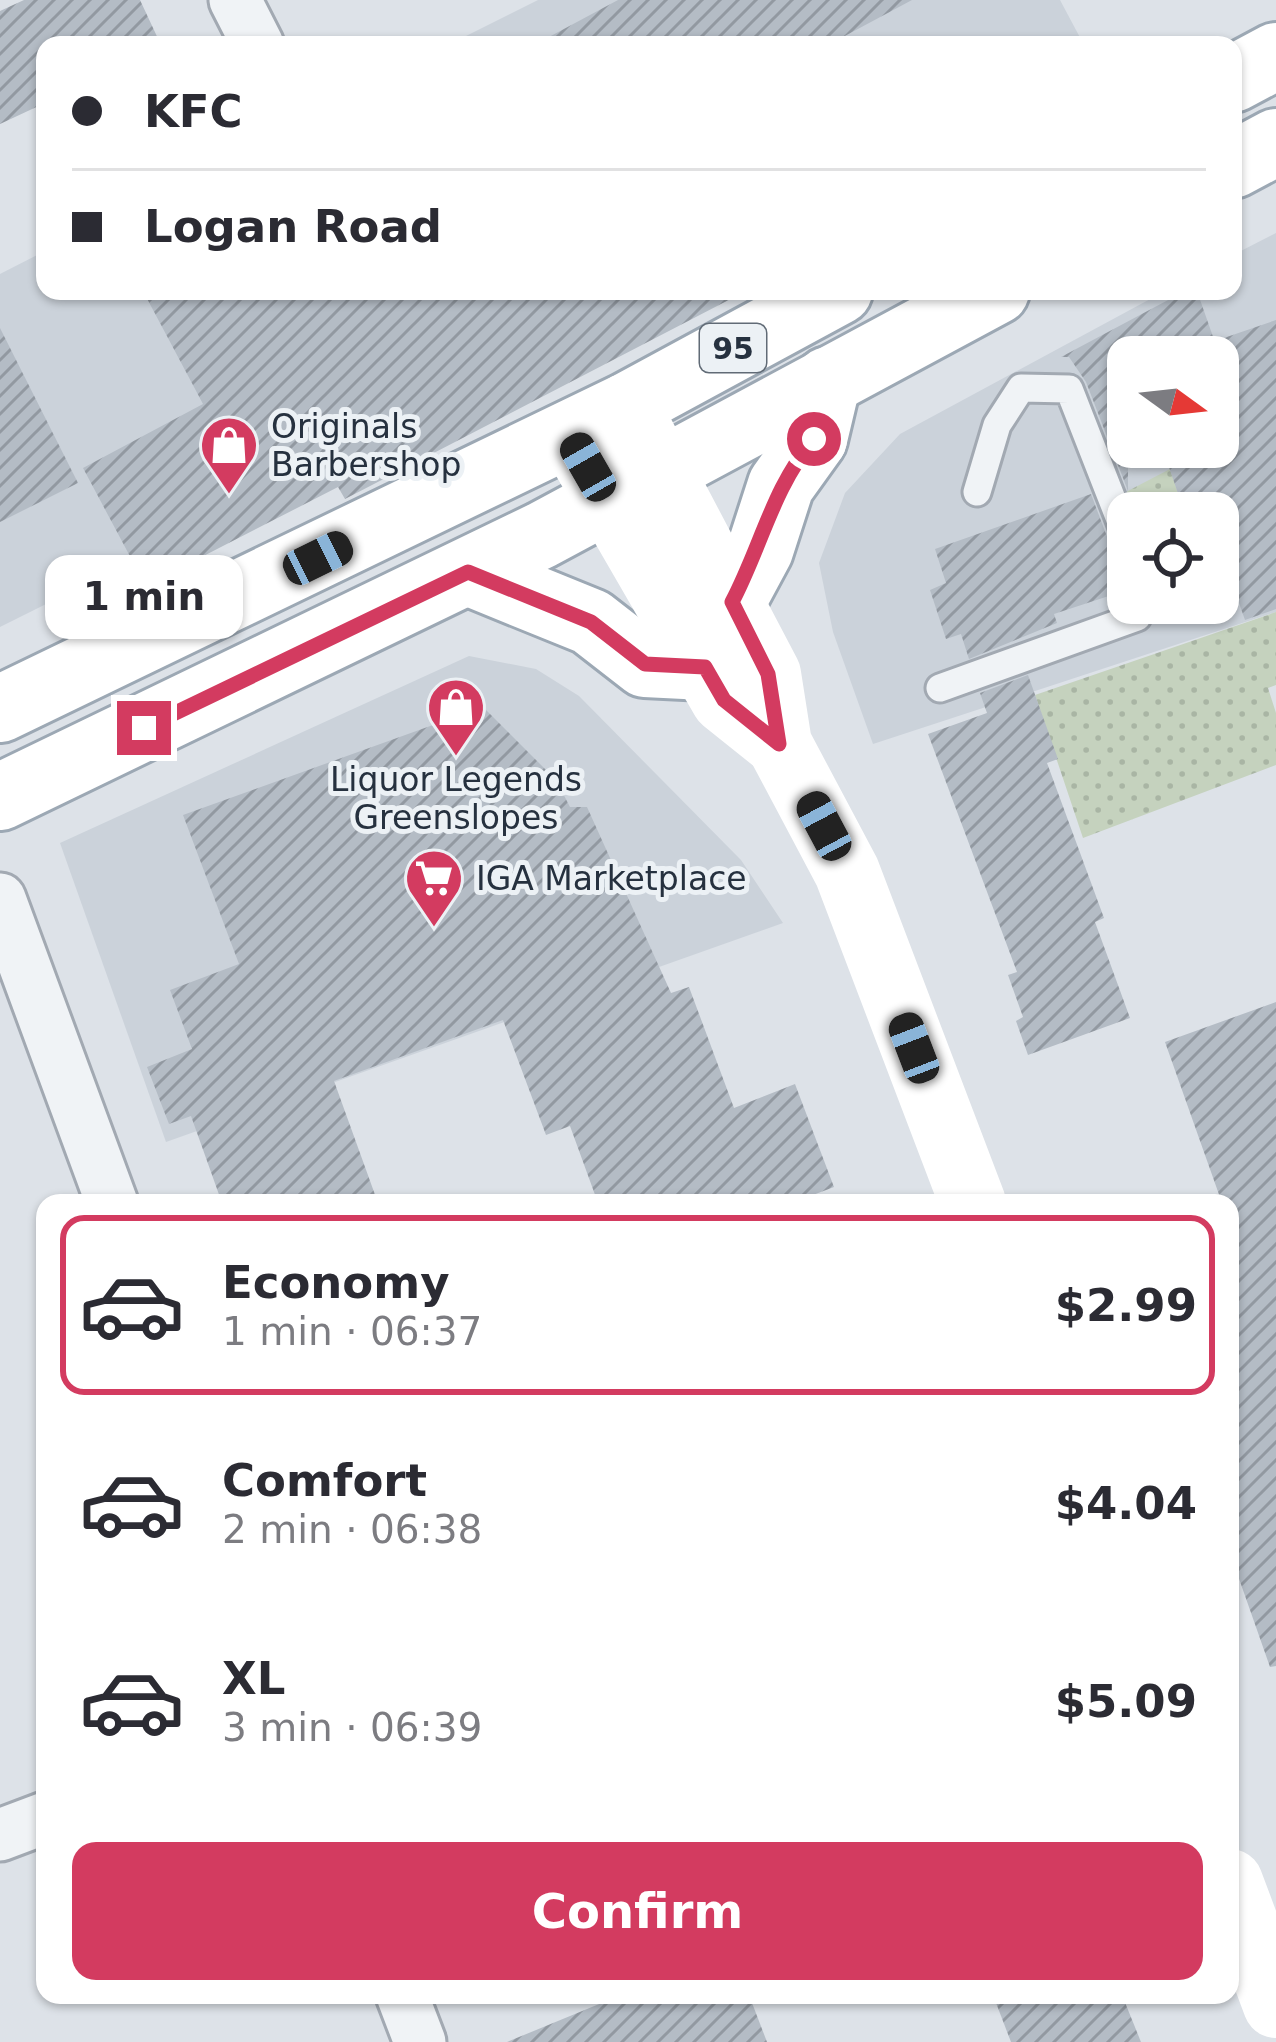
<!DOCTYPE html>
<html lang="en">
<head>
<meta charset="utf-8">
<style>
	body { margin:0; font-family:"DejaVu Sans",sans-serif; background:#f7f7f7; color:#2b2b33; height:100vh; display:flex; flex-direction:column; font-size:45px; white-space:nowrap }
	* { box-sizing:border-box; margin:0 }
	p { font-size:39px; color:#7c7c81 }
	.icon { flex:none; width:66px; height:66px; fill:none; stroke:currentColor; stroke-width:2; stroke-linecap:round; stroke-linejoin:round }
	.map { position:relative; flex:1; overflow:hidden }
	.drawer { position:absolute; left:36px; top:1194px; width:1203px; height:810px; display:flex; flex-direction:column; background:#fff; border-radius:24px; box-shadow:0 3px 9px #0004 }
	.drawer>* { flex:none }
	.guide { position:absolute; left:36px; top:36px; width:1206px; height:264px; border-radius:24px; box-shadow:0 3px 9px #0004; display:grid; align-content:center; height:264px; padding:0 36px; background:#fff }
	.needle { width:78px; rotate:105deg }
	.fabs { position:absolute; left:1107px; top:336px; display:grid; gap:24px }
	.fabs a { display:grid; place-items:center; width:132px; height:132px; border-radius:24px; background:#fff; box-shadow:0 3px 9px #0004; font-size:60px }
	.end { position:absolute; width:54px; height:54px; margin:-27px; border:15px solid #d33b60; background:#fff; box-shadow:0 0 0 6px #fff }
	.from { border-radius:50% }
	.bubble { position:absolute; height:84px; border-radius:24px; background:#fff; box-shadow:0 3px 9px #0004; font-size:39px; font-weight:600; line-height:84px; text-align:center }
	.car { position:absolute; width:36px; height:72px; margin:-36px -18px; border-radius:15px; box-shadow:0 0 9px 3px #0007; background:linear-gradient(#222 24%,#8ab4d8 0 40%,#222 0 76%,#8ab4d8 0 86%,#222 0) }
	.guide b { display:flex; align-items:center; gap:42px; height:114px; font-size:45px }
	.guide b+b { border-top:3px solid #e1e1e2 }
	.guide i { width:30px; height:30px; background:#2b2b33 }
	ul { padding:21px 0 0; list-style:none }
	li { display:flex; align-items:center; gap:36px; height:180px; margin:0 24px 18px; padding:0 12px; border:6px solid transparent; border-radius:24px }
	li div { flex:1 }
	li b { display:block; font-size:45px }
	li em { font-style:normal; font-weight:600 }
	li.selected { border-color:#d33b60 }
	li>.icon { width:108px; height:108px; stroke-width:1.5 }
	.action { display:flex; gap:24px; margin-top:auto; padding:24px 36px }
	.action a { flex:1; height:138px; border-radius:24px; background:#d33b60; color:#fff; font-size:48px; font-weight:600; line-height:138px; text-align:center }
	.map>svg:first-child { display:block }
</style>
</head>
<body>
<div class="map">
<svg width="1276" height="2042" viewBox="0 0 1276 2042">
	<defs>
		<pattern id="grass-dots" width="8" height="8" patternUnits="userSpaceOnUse" patternTransform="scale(3)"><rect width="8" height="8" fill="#c5d2be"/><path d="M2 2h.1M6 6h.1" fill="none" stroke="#a9b5a4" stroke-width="1.8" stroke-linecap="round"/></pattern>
		<pattern id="building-hatch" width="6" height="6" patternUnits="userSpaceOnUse" patternTransform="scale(3)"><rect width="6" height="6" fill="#b4bcc5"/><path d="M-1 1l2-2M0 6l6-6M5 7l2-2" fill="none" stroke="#9299a1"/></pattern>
	</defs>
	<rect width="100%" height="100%" fill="#dde2e8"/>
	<!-- built -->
	<g fill="#cbd2da" fill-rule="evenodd">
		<path d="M 538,0 L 1060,0 L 1084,45 L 448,45 Z"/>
		<path d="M 1276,233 L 1276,612 L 873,744 L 833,632 L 819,563 L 845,493 L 900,434 L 1165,291 L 1233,291 L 1233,255 ZM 1128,357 L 1218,357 L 1218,447 L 1128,447 ZM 1128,513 L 1218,513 L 1218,603 L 1128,603 Z"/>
		<path d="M 45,251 L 45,291 L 674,291 L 0,627 L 0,274 Z"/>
		<path d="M 469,656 L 536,669 L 579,696 L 741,860 L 783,923 L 166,1142 L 60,843 Z"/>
	</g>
	<!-- grass -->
	<g fill="url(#grass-dots)">
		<path d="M 1170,469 L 1182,505 L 1207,496 L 1276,536 L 1218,556 L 1218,513 L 1131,513 L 1124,493 Z"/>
		<path d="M 1276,612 L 1276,685 L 1268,688 L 1276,713 L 1276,765 L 1083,838 L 1035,695 Z"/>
	</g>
	<!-- building -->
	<g fill="url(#building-hatch)">
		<path d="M 24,0 L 140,0 L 161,45 L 45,45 L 45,103 L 0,124 L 0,11 Z"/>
		<path d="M 618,0 L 912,0 L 828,45 L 534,45 Z"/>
		<path d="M 143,291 L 746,291 L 345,499 L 338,487 L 151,583 L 139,559 L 133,562 L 83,468 L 203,404 Z"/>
		<path d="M 1185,291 L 1197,291 L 1218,351 L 1218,340 L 1276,320 L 1276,609 L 1245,620 L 1218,544 L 1218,513 L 1207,513 L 1202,498 L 1182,505 L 1162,447 L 1218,447 L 1218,357 L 1128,357 L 1128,491 L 1086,382 L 1069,357 L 1061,357 Z"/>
		<path d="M 0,328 L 78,483 L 0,522 Z"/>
		<path d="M 1091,494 L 1127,590 L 1054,614 L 1057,623 L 969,659 L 961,634 L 946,639 L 930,590 L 946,583 L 935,549 Z"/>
		<path d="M 1028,675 L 1058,759 L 1047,763 L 1104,918 L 1095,922 L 1130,1018 L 1028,1055 L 1016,1021 L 1023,1017 L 1008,975 L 1017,972 L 928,734 L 987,713 L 980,693 Z"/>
		<path d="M 483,707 L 556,780 L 570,807 L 587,807 L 671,993 L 689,987 L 734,1108 L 795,1084 L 834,1187 L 792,1203 L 598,1203 L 570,1126 L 546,1135 L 503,1020 L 334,1081 L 378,1203 L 222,1203 L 191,1116 L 169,1124 L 147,1067 L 192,1049 L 170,990 L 239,964 L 183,815 Z"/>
		<path d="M 1276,1002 L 1276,1666 L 1270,1667 L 1230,1553 L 1230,1203 L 1222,1203 L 1165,1042 Z"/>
		<path d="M 621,1995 L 749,1995 L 767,2042 L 507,2042 Z"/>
		<path d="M 993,1995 L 1122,1995 L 1141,2042 L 1011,2042 Z"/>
	</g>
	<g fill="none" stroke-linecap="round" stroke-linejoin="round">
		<defs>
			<g id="service">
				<path d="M 977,492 L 997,425 L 1021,388 L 1069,389 L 1128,540"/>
				<path d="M 940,688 L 1137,617 L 1141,603"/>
			</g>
			<g id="minor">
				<path d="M 235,0 L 258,45"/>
				<path d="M 0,899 L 112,1203"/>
				<path d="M 0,1835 L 45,1818"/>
				<path d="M 402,1995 L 420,2042"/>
			</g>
			<g id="primary">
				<path d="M 1233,79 L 1276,56"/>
				<path d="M 1233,165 L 1276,142"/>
				<path d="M 468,572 L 591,622 L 645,664 L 705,667"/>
				<path d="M 732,602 L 760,550 L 781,485 L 814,439 L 828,380"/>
				<path d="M 0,709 L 627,406 L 839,291"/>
				<path d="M 0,797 L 542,535 L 996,291"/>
			</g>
		</defs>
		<!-- service casing -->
		<use href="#service" stroke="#a2a9b2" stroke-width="33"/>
		<!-- minor casing -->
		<use href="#minor" stroke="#a2a9b2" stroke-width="57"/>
		<!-- primary casing -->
		<use href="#primary" stroke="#9ca8b4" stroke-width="72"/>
		<!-- service -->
		<use href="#service" stroke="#f0f3f6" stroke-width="27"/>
		<!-- minor -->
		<use href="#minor" stroke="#f0f3f6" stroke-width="51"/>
		<!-- secondary -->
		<g stroke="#fff" stroke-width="66">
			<path d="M 627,406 L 768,674 L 779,744 L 847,872 L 973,1203"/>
			<path d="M 570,434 L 724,700 L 779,744"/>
			<path d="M 1230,1882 L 1276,2005"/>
		</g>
		<!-- primary -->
		<use href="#primary" stroke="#fff" stroke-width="66"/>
	</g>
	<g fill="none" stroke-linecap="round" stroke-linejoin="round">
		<!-- route -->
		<path stroke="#d33b60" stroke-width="15" d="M 144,728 L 468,572 L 591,622 L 645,664 L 705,667 L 724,700 L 779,744 L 768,674 L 732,602 C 761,547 773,487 814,439"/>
	</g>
	<!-- icons -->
	<defs>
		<symbol id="shop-pin" viewBox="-11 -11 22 30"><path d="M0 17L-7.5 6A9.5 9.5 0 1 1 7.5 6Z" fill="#d33b60" stroke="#ecf1f5"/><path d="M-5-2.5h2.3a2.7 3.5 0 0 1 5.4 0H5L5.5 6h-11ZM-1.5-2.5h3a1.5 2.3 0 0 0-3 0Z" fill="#fff"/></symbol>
		<symbol id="supermarket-pin" viewBox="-11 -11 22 30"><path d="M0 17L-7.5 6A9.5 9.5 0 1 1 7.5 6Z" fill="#d33b60" stroke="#ecf1f5"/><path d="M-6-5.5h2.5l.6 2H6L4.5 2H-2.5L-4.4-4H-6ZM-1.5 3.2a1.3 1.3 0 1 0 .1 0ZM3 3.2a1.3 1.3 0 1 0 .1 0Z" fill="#fff"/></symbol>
	</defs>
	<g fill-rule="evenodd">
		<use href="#shop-pin" x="196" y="412" width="66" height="90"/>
		<use href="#shop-pin" x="423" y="674" width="66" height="90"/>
		<use href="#supermarket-pin" x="401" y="845" width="66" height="90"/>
	</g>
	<g text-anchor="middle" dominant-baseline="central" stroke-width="10" stroke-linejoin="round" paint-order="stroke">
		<!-- shield labels -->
		<rect fill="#ecf1f5" stroke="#616b76" stroke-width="3" x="700" y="324" width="66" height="48" rx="9"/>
		<g font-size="30" font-weight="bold" fill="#26313f">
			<text x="733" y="348">95</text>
		</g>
		<!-- poi labels -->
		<g font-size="33" fill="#26313f" stroke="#ecf1f5" text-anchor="start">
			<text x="271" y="426">Originals<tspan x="271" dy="38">Barbershop</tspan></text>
			<text x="456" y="779" text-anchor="middle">Liquor Legends<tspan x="456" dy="38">Greenslopes</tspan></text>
			<text x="476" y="878">IGA Marketplace</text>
		</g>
	</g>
</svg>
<div class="fabs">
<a><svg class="needle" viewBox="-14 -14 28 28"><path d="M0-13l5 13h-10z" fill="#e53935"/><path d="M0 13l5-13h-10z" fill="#7c7c81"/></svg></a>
<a><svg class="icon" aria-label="locate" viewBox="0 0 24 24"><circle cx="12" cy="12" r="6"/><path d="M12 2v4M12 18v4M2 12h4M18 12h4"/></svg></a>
</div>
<i class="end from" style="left:814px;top:439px"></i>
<i class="end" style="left:144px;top:728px"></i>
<div class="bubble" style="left:45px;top:555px;width:198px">1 min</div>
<i class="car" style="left:588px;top:467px;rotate:330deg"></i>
<i class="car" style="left:318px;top:558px;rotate:64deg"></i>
<i class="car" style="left:824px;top:826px;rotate:332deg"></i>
<i class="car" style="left:914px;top:1048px;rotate:339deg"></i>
<div class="guide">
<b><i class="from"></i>KFC</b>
<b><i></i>Logan Road</b>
</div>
<section class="drawer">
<ul>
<li class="selected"><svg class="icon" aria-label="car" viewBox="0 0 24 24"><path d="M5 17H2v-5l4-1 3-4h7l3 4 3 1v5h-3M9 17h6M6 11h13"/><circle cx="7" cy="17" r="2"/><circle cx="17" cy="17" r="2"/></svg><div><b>Economy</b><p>1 min · 06:37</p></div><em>$2.99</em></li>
<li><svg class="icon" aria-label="car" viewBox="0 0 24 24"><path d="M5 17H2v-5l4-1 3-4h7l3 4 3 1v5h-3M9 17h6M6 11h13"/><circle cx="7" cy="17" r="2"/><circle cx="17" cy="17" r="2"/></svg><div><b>Comfort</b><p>2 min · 06:38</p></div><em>$4.04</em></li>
<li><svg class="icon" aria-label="car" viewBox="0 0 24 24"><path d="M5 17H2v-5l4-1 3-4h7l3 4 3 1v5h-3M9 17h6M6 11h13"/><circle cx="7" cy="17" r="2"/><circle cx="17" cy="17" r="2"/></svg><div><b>XL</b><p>3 min · 06:39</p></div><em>$5.09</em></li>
</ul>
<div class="action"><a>Confirm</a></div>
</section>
</div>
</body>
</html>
